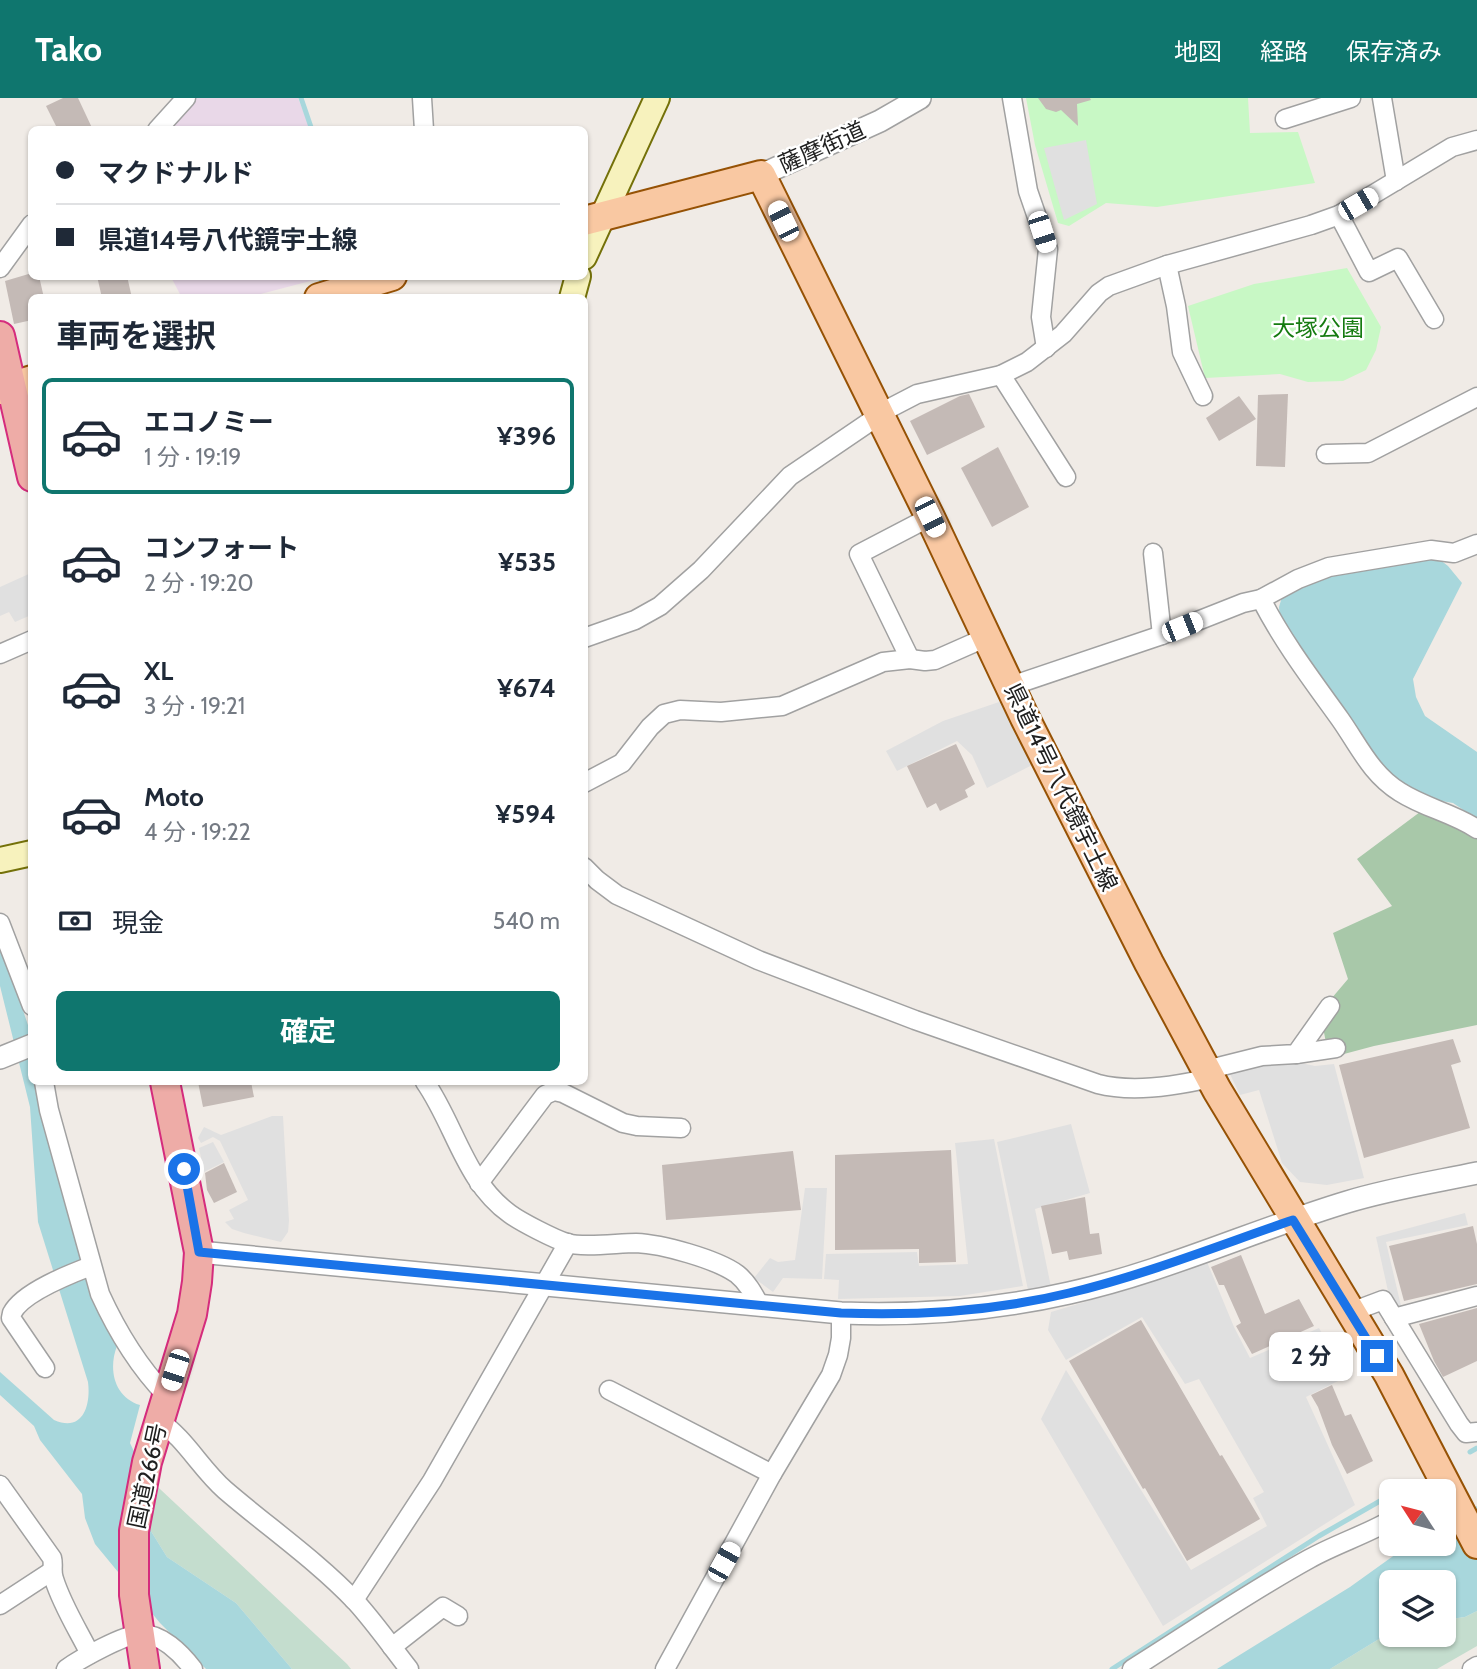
<!DOCTYPE html>
<html lang="ja">
<head>
<meta charset="utf-8">
<style>
	body { margin:0; font-family:Cabin,"Noto Sans JP",sans-serif; background:#f6f6f7; color:#1f2937; height:100vh; display:flex; flex-direction:column; font-size:26px; white-space:nowrap }
	* { box-sizing:border-box; margin:0 }
	p { font-size:23px; color:#747a83 }
	.icon { flex:none; width:38px; height:38px; fill:none; stroke:currentColor; stroke-width:2; stroke-linecap:round; stroke-linejoin:round }
	.map { position:relative; flex:1; overflow:hidden }
	.sheet { position:absolute; left:28px; top:196px; width:560px; height:791px; display:flex; flex-direction:column; background:#fff; border-radius:10px; box-shadow:0 2px 5px #0004 }
	.sheet>* { flex:none }
	.guide { position:absolute; left:28px; top:28px; width:560px; height:154px; border-radius:10px; box-shadow:0 2px 5px #0004; display:grid; align-content:center; height:154px; padding:0 28px; background:#fff }
	.needle { width:46px; rotate:306deg }
	.buttons { position:absolute; left:1379px; top:1381px; display:grid; gap:14px }
	.buttons a { display:grid; place-items:center; width:77px; height:77px; border-radius:10px; background:#fff; box-shadow:0 2px 5px #0004; font-size:35px }
	.end { position:absolute; width:32px; height:32px; margin:-16px; border:9px solid #1a73e8; background:#fff; box-shadow:0 0 0 4px #fff }
	.from { border-radius:50% }
	.bubble { position:absolute; height:49px; border-radius:10px; background:#fff; box-shadow:0 2px 5px #0004; font-size:23px; font-weight:700; line-height:49px; text-align:center }
	.car { position:absolute; width:21px; height:42px; margin:-21px -10px; border-radius:9px; box-shadow:0 0 5px 2px #0007; background:linear-gradient(#fff 24%,#345 0 40%,#fff 0 76%,#345 0 86%,#fff 0) }
	.guide b { display:flex; align-items:center; gap:24px; height:66px; font-size:26px }
	.guide b+b { border-top:2px solid #e0e1e3 }
	.guide i { width:18px; height:18px; background:#1f2937 }
	ul { padding:0; list-style:none }
	li { display:flex; align-items:center; gap:21px; height:116px; margin:0 14px 10px; padding:0 14px; border:4px solid transparent; border-radius:10px }
	li div { flex:1 }
	li b { display:block; font-size:26px }
	li em { font-style:normal; font-weight:700 }
	li.on { border-color:#0f766e }
	li>.icon { width:63px; height:63px; stroke-width:1.5 }
	h2 { padding:0 28px; font-size:32px; line-height:84px }
	.pay { display:flex; align-items:center; gap:18px; height:77px; padding:0 28px; font-size:26px }
	.pay p { margin-inline-start:auto }
	.action { display:flex; gap:14px; margin-top:auto; padding:14px 28px }
	.action a { flex:1; height:80px; border-radius:10px; background:#0f766e; color:#fff; font-size:28px; font-weight:700; line-height:80px; text-align:center }
	header { display:flex; align-items:center; gap:42px; box-sizing:border-box; height:98px; padding:0 35px; background:#0f766e; color:#fff }
	header strong { font-size:33px }
	nav { display:flex; gap:38px; margin-inline-start:auto; font-size:24px }
	.map>svg:first-child { display:block }
</style>
</head>
<body>
<header>
<strong>Tako</strong>
<nav><a>地図</a><a>経路</a><a>保存済み</a></nav>
</header>
<div class="map">
<svg width="1477" height="1571" viewBox="0 0 1477 1571">
	<rect width="100%" height="100%" fill="#f0ebe6"/>
	<!-- industrial -->
	<g fill="#e9d8e8">
		<path d="M 195,0 L 298,0 L 310,31 L 167,32 L 178,23 Z"/>
		<path d="M 171,179 L 318,178 L 318,181 L 249,199 L 182,200 Z"/>
	</g>
	<!-- wetland -->
	<g fill="#c4ddce">
		<path d="M 145,1377 L 347,1566 L 351,1571 L 292,1571 L 236,1505 L 167,1459 L 141,1417 Z"/>
		<path d="M 1477,1513 L 1477,1548 L 1437,1571 L 1330,1571 L 1379,1541 L 1394,1537 L 1444,1536 L 1444,1522 L 1465,1519 Z"/>
	</g>
	<!-- cemetery -->
	<path fill="#a8c8a9" d="M 1420,714 L 1477,737 L 1477,927 L 1374,948 L 1329,960 L 1320,914 L 1348,881 L 1333,835 L 1392,808 L 1357,761 Z"/>
	<!-- park -->
	<g fill="#c8f8c5">
		<path d="M 1026,0 L 1248,0 L 1250,35 L 1298,34 L 1315,85 L 1157,109 L 1106,105 L 1069,128 L 1058,125 L 1035,47 Z"/>
		<path d="M 1347,170 L 1381,229 L 1376,252 L 1366,272 L 1343,283 L 1308,284 L 1280,276 L 1205,280 L 1188,208 L 1254,186 Z"/>
	</g>
	<!-- parking -->
	<g fill="#e0e0e0">
		<path d="M 1086,42 L 1097,106 L 1064,122 L 1044,50 Z"/>
		<path d="M 31,475 L 31,517 L 15,524 L 9,514 L 0,518 L 0,489 Z"/>
		<path d="M 1005,602 L 1038,664 L 987,690 L 972,657 L 957,643 L 897,673 L 886,653 L 943,623 Z"/>
		<path d="M 1301,965 L 1315,968 L 1334,966 L 1364,1080 L 1327,1087 L 1300,1084 L 1282,1065 L 1259,992 L 1240,997 L 1229,974 L 1248,969 Z"/>
		<path d="M 272,1018 L 283,1018 L 289,1123 L 288,1134 L 281,1144 L 244,1135 L 232,1131 L 225,1124 L 234,1121 L 229,1112 L 248,1102 L 220,1043 L 213,1039 L 201,1045 L 198,1040 L 204,1029 L 221,1037 Z"/>
		<path d="M 1071,1026 L 1090,1095 L 1035,1111 L 1051,1189 L 1028,1192 L 997,1044 Z"/>
		<path d="M 994,1041 L 1023,1188 L 960,1198 L 838,1201 L 839,1182 L 824,1181 L 826,1156 L 917,1154 L 919,1168 L 968,1166 L 955,1045 Z"/>
		<path d="M 213,1044 L 224,1064 L 204,1074 L 199,1050 Z"/>
		<path d="M 805,1090 L 827,1090 L 822,1181 L 783,1180 L 773,1194 L 754,1180 L 770,1160 L 778,1164 L 795,1162 Z"/>
		<path d="M 1465,1115 L 1468,1127 L 1386,1144 L 1401,1208 L 1392,1211 L 1376,1139 Z"/>
		<path d="M 1207,1164 L 1234,1229 L 1250,1260 L 1319,1230 L 1346,1279 L 1306,1299 L 1355,1407 L 1163,1528 L 1041,1321 L 1066,1272 L 1191,1472 L 1267,1428 L 1253,1400 L 1264,1394 L 1199,1281 L 1185,1286 L 1142,1219 L 1066,1262 L 1048,1232 L 1051,1214 L 1139,1188 Z"/>
	</g>
	<!-- water -->
	<g fill="#a8d7dc">
		<path d="M 1435,458 L 1448,468 L 1462,485 L 1413,581 L 1416,599 L 1425,618 L 1477,654 L 1477,721 L 1453,705 L 1430,701 L 1406,691 L 1372,664 L 1280,522 L 1279,509 L 1282,499 L 1322,477 Z"/>
		<path d="M 0,844 L 31,936 L 32,984 L 37,984 L 51,1055 L 96,1203 L 117,1248 C 108,1271 114,1299 140,1307 L 130,1345 L 145,1377 L 141,1417 L 167,1459 L 236,1505 L 292,1571 L 206,1571 L 160,1525 L 95,1446 L 85,1420 L 82,1396 L 40,1342 L 34,1328 L 0,1297 L 0,1274 L 54,1322 C 83,1335 91,1307 88,1284 L 38,1124 L 30,1009 L 0,888 Z"/>
		<path d="M 1477,1408 L 1477,1513 L 1465,1519 L 1444,1522 L 1444,1484 L 1391,1484 L 1391,1536 L 1394,1537 L 1379,1541 L 1330,1571 L 1217,1571 L 1350,1489 L 1403,1451 L 1412,1446 L 1444,1446 L 1444,1428 Z"/>
	</g>
	<g fill="none" stroke-linecap="round" stroke-linejoin="round">
		<!-- stream -->
		<g stroke="#a8d7dc" stroke-width="5">
			<path d="M 301,0 L 312,32"/>
			<path d="M 321,178 L 321,181"/>
			<path d="M 1470,1354 L 1477,1350"/>
			<path d="M 1112,1571 L 1319,1438 L 1387,1399"/>
		</g>
	</g>
	<!-- building -->
	<g fill="#c4bab6">
		<path d="M 63,0 L 78,0 L 93,32 L 58,32 L 46,8 Z"/>
		<path d="M 1038,0 L 1090,0 L 1091,2 L 1077,6 L 1078,28 L 1061,12 L 1056,14 L 1046,11 Z"/>
		<path d="M 32,175 L 32,178 L 39,178 L 44,200 L 32,200 L 32,222 L 14,226 L 5,183 Z"/>
		<path d="M 97,178 L 127,178 L 132,200 L 102,200 Z"/>
		<path d="M 969,296 L 985,329 L 927,357 L 910,323 L 960,298 Z"/>
		<path d="M 1288,296 L 1285,369 L 1256,368 L 1258,297 Z"/>
		<path d="M 1239,298 L 1256,321 L 1219,343 L 1206,320 Z"/>
		<path d="M 998,349 L 1029,409 L 992,429 L 961,370 Z"/>
		<path d="M 956,646 L 975,686 L 965,692 L 968,699 L 940,713 L 936,705 L 927,710 L 907,668 Z"/>
		<path d="M 1453,941 L 1461,964 L 1451,967 L 1470,1030 L 1364,1060 L 1339,967 Z"/>
		<path d="M 198,984 L 251,984 L 254,999 L 203,1009 Z"/>
		<path d="M 951,1052 L 956,1164 L 919,1165 L 919,1151 L 835,1152 L 835,1057 Z"/>
		<path d="M 793,1053 L 801,1112 L 666,1122 L 662,1067 Z"/>
		<path d="M 224,1065 L 237,1094 L 214,1105 L 207,1092 L 205,1075 Z"/>
		<path d="M 1085,1099 L 1090,1136 L 1099,1135 L 1102,1156 L 1069,1162 L 1067,1153 L 1052,1156 L 1041,1108 Z"/>
		<path d="M 1473,1128 L 1477,1146 L 1477,1186 L 1404,1203 L 1389,1148 Z"/>
		<path d="M 1241,1157 L 1265,1216 L 1299,1201 L 1314,1228 L 1252,1256 L 1236,1228 L 1241,1225 L 1224,1187 L 1219,1187 L 1211,1169 Z"/>
		<path d="M 1477,1210 L 1477,1263 L 1443,1279 L 1434,1263 L 1419,1226 Z"/>
		<path d="M 1141,1222 L 1220,1358 L 1222,1357 L 1260,1421 L 1187,1463 L 1145,1390 L 1143,1391 L 1069,1263 Z"/>
		<path d="M 1332,1287 L 1345,1318 L 1351,1316 L 1373,1363 L 1347,1376 L 1332,1347 L 1318,1309 L 1311,1297 Z"/>
	</g>
	<g fill="none" stroke-linecap="round" stroke-linejoin="round">
		<defs>
			<g id="minor">
				<path d="M 422,0 L 424,32"/>
				<path d="M 1012,0 L 1028,93 L 1048,151 L 1041,219 L 1046,250"/>
				<path d="M 1382,0 L 1396,83"/>
				<path d="M 1285,21 L 1351,0"/>
				<path d="M 157,32 L 186,0"/>
				<path d="M 1339,117 L 1369,174 L 1398,160 L 1434,221"/>
				<path d="M 1167,167 L 1176,208 L 1182,254 L 1203,298"/>
				<path d="M 0,170 L 32,126"/>
				<path d="M 1001,277 L 1066,379"/>
				<path d="M 1326,356 L 1368,355 L 1477,299"/>
				<path d="M 1153,455 L 1162,537"/>
				<path d="M 1261,501 C 1283,544 1312,582 1340,621 C 1359,648 1371,676 1400,694 C 1425,710 1453,715 1477,731"/>
				<path d="M 584,540 L 635,522 L 660,508 L 701,472 L 790,378 L 890,310 L 917,296 L 1001,277 L 1027,264 L 1063,236 L 1099,195 L 1109,188 L 1167,167 L 1311,127 L 1339,117 L 1452,49 L 1477,42"/>
				<path d="M 0,556 L 32,542"/>
				<path d="M 910,561 L 859,456 L 930,419"/>
				<path d="M 1011,588 L 1162,537 L 1243,505 L 1261,501 L 1298,481 L 1329,469 L 1431,452 L 1454,455 L 1477,446"/>
				<path d="M 584,685 L 622,665 L 650,629 L 664,616 L 680,612 L 721,614 L 782,608 L 883,564 L 910,561 L 925,563 L 935,562 L 987,539"/>
				<path d="M 584,769 L 597,782 L 617,797 L 758,862 L 915,922 L 1098,986 C 1133,995 1176,988 1210,980"/>
				<path d="M 0,825 L 32,908"/>
				<path d="M 1296,956 L 1336,950"/>
				<path d="M 1206,972 L 1262,958 L 1296,956 L 1330,908"/>
				<path d="M 44,984 L 49,1012 L 100,1196 C 116,1231 139,1269 166,1297"/>
				<path d="M 425,984 C 455,1027 465,1084 510,1116 C 521,1124 554,1141 567,1145 C 583,1150 618,1145 636,1145 C 662,1146 716,1161 737,1176 C 747,1184 753,1195 759,1206"/>
				<path d="M 479,1085 L 545,997 L 554,993 L 563,995 L 623,1025 L 637,1028 L 681,1030"/>
				<path d="M 1477,1198 L 1394,1220 L 1459,1326 L 1466,1335 L 1477,1334"/>
				<path d="M 1351,1214 L 1383,1202 L 1394,1220"/>
				<path d="M 45,1270 L 11,1220 L 12,1215 C 23,1194 70,1176 91,1168"/>
				<path d="M 609,1292 L 772,1376"/>
				<path d="M 158,1322 C 186,1341 200,1370 225,1392 C 268,1429 316,1462 356,1504 C 375,1525 391,1548 409,1571"/>
				<path d="M 0,1387 L 52,1460 C 54,1467 51,1473 54,1481 C 62,1507 78,1532 90,1556"/>
				<path d="M 354,1502 L 432,1383 L 568,1145"/>
				<path d="M 0,1507 L 52,1473"/>
				<path d="M 392,1549 L 443,1509 L 458,1518"/>
				<path d="M 66,1571 C 80,1561 123,1537 140,1536 C 161,1535 181,1555 193,1571"/>
				<path d="M 665,1571 L 772,1376 L 831,1277 L 838,1257 L 841,1240 L 841,1215"/>
				<path d="M 1132,1571 C 1191,1534 1249,1494 1309,1461 C 1336,1446 1365,1437 1391,1422"/>
				<path d="M 1472,1571 L 1477,1568"/>
			</g>
			<g id="tertiary">
				<path d="M 761,77 L 880,23 L 920,0"/>
				<path d="M 0,960 L 32,947"/>
				<path d="M 199,1154 L 841,1215 C 917,1218 994,1212 1069,1195 C 1164,1174 1254,1132 1347,1104 C 1389,1091 1434,1084 1477,1075"/>
			</g>
			<g id="secondary">
				<path d="M 584,159 L 657,0"/>
				<path d="M 572,200 L 578,178"/>
				<path d="M 0,762 L 32,755"/>
			</g>
			<g id="primary">
				<path d="M 584,123 L 761,77 L 930,419 L 1025,620 L 1149,865 L 1217,992 L 1389,1277 L 1477,1446"/>
				<path d="M 319,200 L 392,178"/>
				<path d="M 0,292 L 32,282"/>
			</g>
			<g id="trunk">
				<path d="M 0,238 L 32,379"/>
				<path d="M 145,1571 L 134,1497 L 134,1433 L 147,1364 L 192,1216 L 197,1184 L 199,1154 L 165,984"/>
			</g>
		</defs>
		<!-- minor casing -->
		<use href="#minor" stroke="#a1a1a1" stroke-width="21"/>
		<!-- tertiary casing -->
		<use href="#tertiary" stroke="#a1a1a1" stroke-width="24"/>
		<!-- secondary casing -->
		<use href="#secondary" stroke="#747109" stroke-width="28"/>
		<!-- primary casing -->
		<use href="#primary" stroke="#965205" stroke-width="32"/>
		<!-- trunk casing -->
		<use href="#trunk" stroke="#d52c7d" stroke-width="32"/>
		<!-- minor -->
		<use href="#minor" stroke="#fff" stroke-width="18"/>
		<!-- tertiary -->
		<use href="#tertiary" stroke="#fff" stroke-width="21"/>
		<!-- secondary -->
		<use href="#secondary" stroke="#f7f2bd" stroke-width="24"/>
		<!-- primary -->
		<use href="#primary" stroke="#f9c8a2" stroke-width="28"/>
		<!-- trunk -->
		<use href="#trunk" stroke="#eeaca7" stroke-width="28"/>
	</g>
	<g fill="none" stroke-linecap="round" stroke-linejoin="round">
		<!-- route -->
		<path stroke="#1a73e8" stroke-width="9" d="M 184,1071 L 199,1154 L 841,1215 C 917,1218 995,1213 1069,1195 C 1145,1177 1220,1147 1293,1122 L 1377,1258"/>
	</g>
	<g text-anchor="middle" dominant-baseline="central" stroke-width="5" stroke-linejoin="round" paint-order="stroke">
		<!-- street labels -->
		<g font-size="23" fill="#202020" stroke="#fff">
			<text transform="translate(822 49) rotate(-24)">薩摩街道</text>
			<text transform="translate(1061 689) rotate(64)">県道14号八代鏡宇土線</text>
			<text transform="translate(147 1378) rotate(-78)">国道266号</text>
		</g>
		<!-- park labels -->
		<g font-size="23" fill="#157b10" stroke="#fff">
			<text x="1318" y="230">大塚公園</text>
		</g>
	</g>
</svg>
<div class="buttons">
<a><svg class="needle" viewBox="-14 -14 28 28"><path d="M0-13l5 13h-10z" fill="#e53935"/><path d="M0 13l5-13h-10z" fill="#747a83"/></svg></a>
<a><svg class="icon" aria-label="layers" viewBox="0 0 24 24"><path d="M12 4l9 5-9 5-9-5zM3 14l9 5 9-5"/></svg></a>
</div>
<i class="end from" style="left:184px;top:1071px"></i>
<i class="end" style="left:1377px;top:1258px"></i>
<div class="bubble" style="left:1269px;top:1234px;width:84px">2 分</div>
<i class="car" style="left:1358px;top:106px;rotate:60deg"></i>
<i class="car" style="left:783px;top:123px;rotate:334deg"></i>
<i class="car" style="left:1042px;top:134px;rotate:162deg"></i>
<i class="car" style="left:930px;top:419px;rotate:154deg"></i>
<i class="car" style="left:1182px;top:529px;rotate:68deg"></i>
<i class="car" style="left:175px;top:1272px;rotate:198deg"></i>
<i class="car" style="left:724px;top:1464px;rotate:29deg"></i>
<div class="guide">
<b><i class="from"></i>マクドナルド</b>
<b><i></i>県道14号八代鏡宇土線</b>
</div>
<section class="sheet">
<h2>車両を選択</h2>
<ul>
<li class="on"><svg class="icon" aria-label="car" viewBox="0 0 24 24"><path d="M5 17H2v-5l4-1 3-4h7l3 4 3 1v5h-3M9 17h6M6 11h13"/><circle cx="7" cy="17" r="2"/><circle cx="17" cy="17" r="2"/></svg><div><b>エコノミー</b><p>1 分 · 19:19</p></div><em>¥396</em></li>
<li><svg class="icon" aria-label="car" viewBox="0 0 24 24"><path d="M5 17H2v-5l4-1 3-4h7l3 4 3 1v5h-3M9 17h6M6 11h13"/><circle cx="7" cy="17" r="2"/><circle cx="17" cy="17" r="2"/></svg><div><b>コンフォート</b><p>2 分 · 19:20</p></div><em>¥535</em></li>
<li><svg class="icon" aria-label="car" viewBox="0 0 24 24"><path d="M5 17H2v-5l4-1 3-4h7l3 4 3 1v5h-3M9 17h6M6 11h13"/><circle cx="7" cy="17" r="2"/><circle cx="17" cy="17" r="2"/></svg><div><b>XL</b><p>3 分 · 19:21</p></div><em>¥674</em></li>
<li><svg class="icon" aria-label="car" viewBox="0 0 24 24"><path d="M5 17H2v-5l4-1 3-4h7l3 4 3 1v5h-3M9 17h6M6 11h13"/><circle cx="7" cy="17" r="2"/><circle cx="17" cy="17" r="2"/></svg><div><b>Moto</b><p>4 分 · 19:22</p></div><em>¥594</em></li>
</ul>
<div class="pay"><svg class="icon" aria-label="cash" viewBox="0 0 24 24"><path d="M3 7h18v10H3z"/><circle cx="12" cy="12" r="2"/></svg>現金<p>540 m</p></div>
<div class="action"><a>確定</a></div>
</section>
</div>
</body>
</html>
